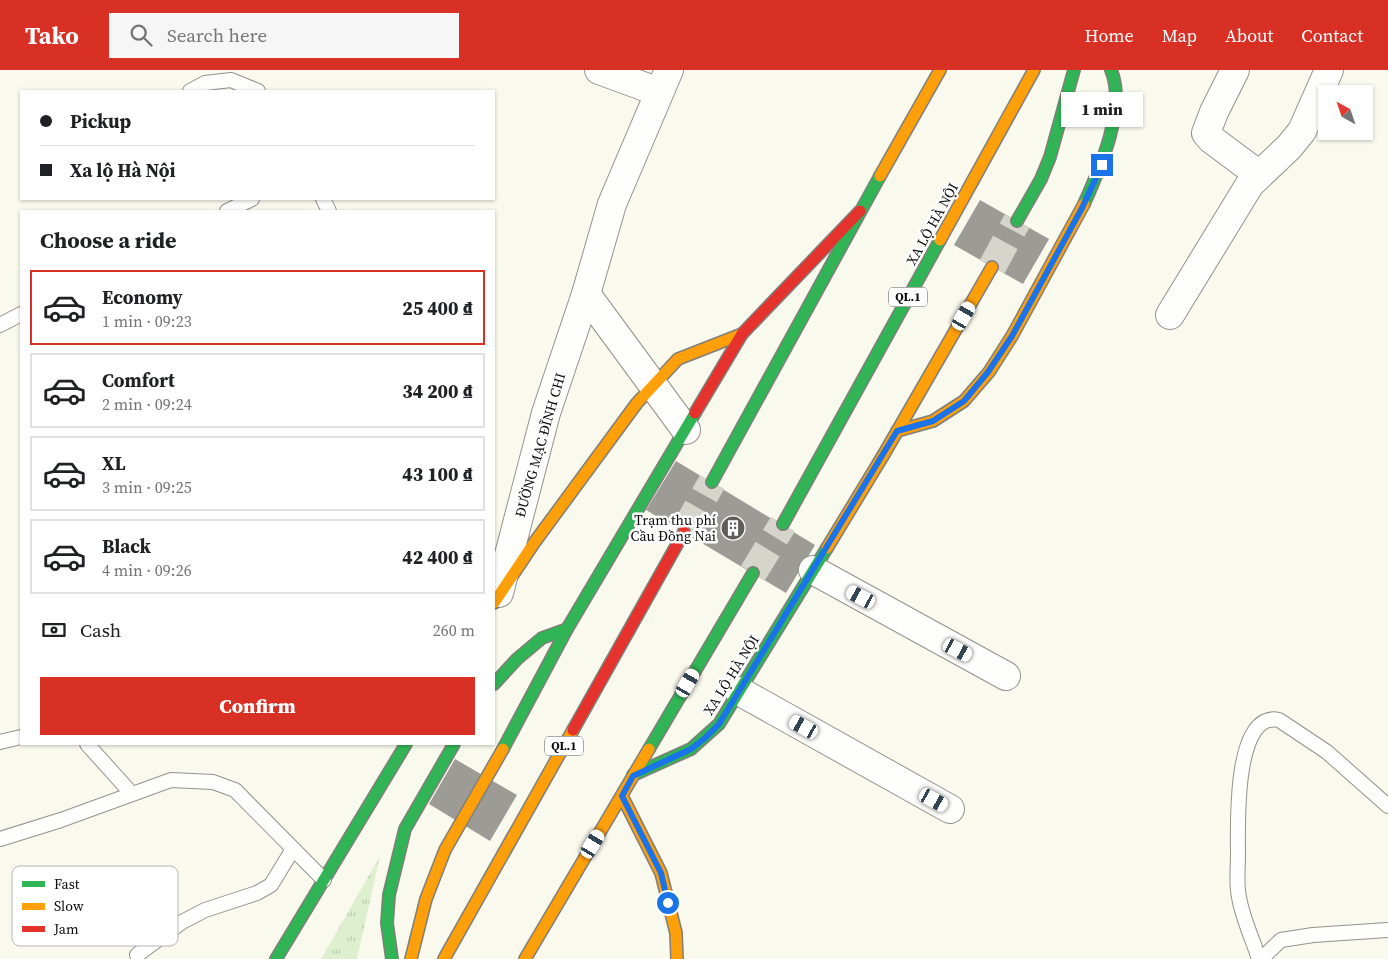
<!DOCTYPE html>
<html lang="en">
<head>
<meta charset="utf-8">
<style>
	body { margin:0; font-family:"Source Serif 4",serif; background:#f6f6f6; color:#202124; height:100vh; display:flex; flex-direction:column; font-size:19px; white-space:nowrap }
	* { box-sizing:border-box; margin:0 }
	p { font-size:16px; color:#757577 }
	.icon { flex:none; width:28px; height:28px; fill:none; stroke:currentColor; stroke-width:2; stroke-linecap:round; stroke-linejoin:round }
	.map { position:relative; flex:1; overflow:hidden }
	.panel { position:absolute; left:20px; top:140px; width:475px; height:535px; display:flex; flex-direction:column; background:#fff; border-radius:0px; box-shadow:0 1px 4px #0004 }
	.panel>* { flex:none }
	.hud { position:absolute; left:20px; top:20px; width:475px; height:110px; border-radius:0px; box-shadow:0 1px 4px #0004; display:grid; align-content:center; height:110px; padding:0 20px; background:#fff }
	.needle { width:32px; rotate:320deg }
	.fabs { position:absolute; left:1318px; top:15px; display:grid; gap:10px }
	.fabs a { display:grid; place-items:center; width:55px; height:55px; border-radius:0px; background:#fff; box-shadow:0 1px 4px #0004; font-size:25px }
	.end { position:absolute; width:22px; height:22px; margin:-11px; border:6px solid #1a73e8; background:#fff; box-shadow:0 0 0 2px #fff }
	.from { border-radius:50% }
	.bubble { position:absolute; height:35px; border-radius:0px; background:#fff; box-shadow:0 1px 4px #0004; font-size:16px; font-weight:800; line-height:35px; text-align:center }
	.car { position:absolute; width:15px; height:30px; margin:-15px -8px; border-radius:6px; box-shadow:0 0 4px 1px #0007; background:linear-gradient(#fff 24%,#345 0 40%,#fff 0 76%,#345 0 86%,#fff 0) }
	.hud b { display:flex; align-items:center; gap:18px; height:48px; font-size:19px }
	.hud b+b { border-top:1px solid #e0e0e0 }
	.hud i { width:12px; height:12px; background:#202124 }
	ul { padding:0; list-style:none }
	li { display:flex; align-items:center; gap:15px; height:75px; margin:0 10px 8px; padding:0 10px; border:2px solid #e0e0e0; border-radius:0px }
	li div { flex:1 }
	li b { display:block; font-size:19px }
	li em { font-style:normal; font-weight:800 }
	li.selected { border-color:#d93025 }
	li>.icon { width:45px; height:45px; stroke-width:1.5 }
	h2 { padding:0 20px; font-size:22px; line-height:60px }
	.pay { display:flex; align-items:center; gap:12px; height:55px; padding:0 20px; font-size:19px }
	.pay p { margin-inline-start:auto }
	.cta { display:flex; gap:10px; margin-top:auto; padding:10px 20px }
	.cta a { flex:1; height:58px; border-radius:0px; background:#d93025; color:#fff; font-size:20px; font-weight:800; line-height:58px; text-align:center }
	header { display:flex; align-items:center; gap:30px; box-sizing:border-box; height:70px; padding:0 25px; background:#d93025; color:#fff }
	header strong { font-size:24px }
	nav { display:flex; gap:28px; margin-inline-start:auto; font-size:18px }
	.search { width:350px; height:45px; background:#f6f6f6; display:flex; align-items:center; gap:12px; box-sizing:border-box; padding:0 18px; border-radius:0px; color:#757577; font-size:19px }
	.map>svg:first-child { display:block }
</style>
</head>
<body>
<header>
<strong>Tako</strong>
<div class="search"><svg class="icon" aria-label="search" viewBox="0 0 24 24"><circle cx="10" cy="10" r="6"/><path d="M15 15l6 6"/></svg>Search here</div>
<nav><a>Home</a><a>Map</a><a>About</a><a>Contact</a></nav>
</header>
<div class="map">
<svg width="1388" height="889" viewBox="0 0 1388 889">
	<defs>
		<pattern id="grass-tufts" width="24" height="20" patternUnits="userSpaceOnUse" patternTransform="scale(1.25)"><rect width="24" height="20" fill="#deefcf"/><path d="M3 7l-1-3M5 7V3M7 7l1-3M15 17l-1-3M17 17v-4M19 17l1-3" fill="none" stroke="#bdccb0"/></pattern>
	</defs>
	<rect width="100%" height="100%" fill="#faf9ee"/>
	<!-- grass -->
	<path fill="url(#grass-tufts)" d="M 380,786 L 357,889 L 321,889 Z"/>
	<!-- building -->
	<g fill="#9c9b95">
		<path d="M 980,130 L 1049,169 L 1023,214 L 954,175 Z"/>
		<path d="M 676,391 L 815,475 L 786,523 L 646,440 Z"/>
		<path d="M 455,689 L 517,725 L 490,771 L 429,734 Z"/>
	</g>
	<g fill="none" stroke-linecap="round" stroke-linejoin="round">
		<!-- highway-tunnel -->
		<g stroke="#d6d5cc" stroke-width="28" stroke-dasharray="28 14" stroke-linecap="butt">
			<path d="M 992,197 L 1017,151"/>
			<path d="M 684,462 L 712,412"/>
			<path d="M 753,503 L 783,454"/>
		</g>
		<defs>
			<g id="lane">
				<path d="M 190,21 L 205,13 L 231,10 L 258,21"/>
				<path d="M 323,129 L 329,141"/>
				<path d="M 227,141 L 252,129"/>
				<path d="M 0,255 L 21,244"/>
				<path d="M 0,672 L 21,667"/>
				<path d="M 87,674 L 132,724"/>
				<path d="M 0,769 L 61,750 L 171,710 L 213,712 L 235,720 L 324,810"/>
				<path d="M 137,885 L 182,852 L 205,840 L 257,823 L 271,815 L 293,779"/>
				<path d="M 1259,889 C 1253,870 1242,847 1239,827 C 1236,814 1238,799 1238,785 C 1238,758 1233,640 1279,650 L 1327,682 L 1388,736"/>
				<path d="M 1261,889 L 1281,870 L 1313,865 L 1388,860"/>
			</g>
			<g id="street">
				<path d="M 599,0 L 659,22"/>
				<path d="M 1235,0 L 1214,42 L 1206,63 L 1211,69 L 1258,104"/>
				<path d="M 586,224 L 686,360"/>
				<path d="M 1170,245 L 1250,114 L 1289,77 L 1302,61 L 1329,0"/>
				<path d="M 813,500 L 1006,606"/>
				<path d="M 499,523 L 546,343 L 586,224 L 612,134 L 669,0"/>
				<path d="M 739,621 L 950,739"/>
			</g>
			<g id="fast">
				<path d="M 1084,134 C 1100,98 1127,38 1111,0"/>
				<path d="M 1017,151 L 1041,109 L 1050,87 L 1074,0"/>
				<path d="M 712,412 L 880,106"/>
				<path d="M 783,454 L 940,170"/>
				<path d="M 494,614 L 517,589 L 542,568 L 567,559"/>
				<path d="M 503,679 L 567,559 L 695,343"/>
				<path d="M 649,679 L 753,503"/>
				<path d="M 633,705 L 691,679 L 719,654 L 827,478"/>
				<path d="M 276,889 L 406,674"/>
				<path d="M 392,889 L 387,853 L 389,825 L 405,759 L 454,674"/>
			</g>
			<g id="slow">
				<path d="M 880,106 L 940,0"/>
				<path d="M 940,170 L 1034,0"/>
				<path d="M 897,361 L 933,351 L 964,331 L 989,302 L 1012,266 L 1084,134"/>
				<path d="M 827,478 L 884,384 L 992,197"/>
				<path d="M 494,533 L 534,473 L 637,333 L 678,289 L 742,264"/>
				<path d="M 622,726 L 661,803 L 676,863 L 677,889"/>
				<path d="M 411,889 L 426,829 L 445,780 L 503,679"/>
				<path d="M 444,889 L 573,660"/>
				<path d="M 525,889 L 649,679"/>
			</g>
			<g id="jam">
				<path d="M 695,343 L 742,264 L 860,141"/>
				<path d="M 573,660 L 684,462"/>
			</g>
		</defs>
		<!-- lane casing -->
		<use href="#lane" stroke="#93928d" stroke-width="16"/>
		<!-- street casing -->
		<use href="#street" stroke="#93928d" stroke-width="30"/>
		<!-- fast casing -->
		<use href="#fast" stroke="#807f7a" stroke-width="14"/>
		<!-- slow casing -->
		<use href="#slow" stroke="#807f7a" stroke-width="14"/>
		<!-- jam casing -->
		<use href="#jam" stroke="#807f7a" stroke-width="14"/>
		<!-- lane -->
		<use href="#lane" stroke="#fefefc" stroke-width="14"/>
		<!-- street -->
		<use href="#street" stroke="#fefefc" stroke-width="28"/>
		<!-- fast -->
		<use href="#fast" stroke="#30b455" stroke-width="11"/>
		<!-- slow -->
		<use href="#slow" stroke="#ff9f0a" stroke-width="11"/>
		<!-- jam -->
		<use href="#jam" stroke="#e5322d" stroke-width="11"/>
	</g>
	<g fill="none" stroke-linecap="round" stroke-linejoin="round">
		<!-- route -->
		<path stroke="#1a73e8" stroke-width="6" d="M 668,833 L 661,803 L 622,726 L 633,706 L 691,679 L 705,668 L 719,654 L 897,361 L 933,351 L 964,331 L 988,302 L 1012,266 L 1082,138 L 1102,95"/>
	</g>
	<!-- icons -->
	<defs>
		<symbol id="building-disc" viewBox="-11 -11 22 22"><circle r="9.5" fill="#5f5e5a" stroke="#fff"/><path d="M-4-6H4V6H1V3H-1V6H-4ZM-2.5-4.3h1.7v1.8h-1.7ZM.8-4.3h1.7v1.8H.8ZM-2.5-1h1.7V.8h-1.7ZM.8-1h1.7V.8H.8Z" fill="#fff"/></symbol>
	</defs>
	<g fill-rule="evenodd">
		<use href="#building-disc" x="719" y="444" width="28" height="28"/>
	</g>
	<g text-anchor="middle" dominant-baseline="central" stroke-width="5" stroke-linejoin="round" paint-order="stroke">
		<!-- shield labels -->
		<g fill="#fff" stroke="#545454" stroke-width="1">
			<rect x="889" y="217.5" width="38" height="19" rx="4"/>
			<rect x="545" y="666.5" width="38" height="19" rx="4"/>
		</g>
		<g font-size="12" font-weight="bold" fill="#0b0b0b">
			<text x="908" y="227">QL.1</text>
			<text x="564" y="676">QL.1</text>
		</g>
		<!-- street labels -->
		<g font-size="14" fill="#0b0b0b" stroke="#fff">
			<text transform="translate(932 154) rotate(-61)">XA LỘ HÀ NỘI</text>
			<text transform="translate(540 375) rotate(-74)">ĐƯỜNG MẠC ĐĨNH CHI</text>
			<text transform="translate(731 605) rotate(-58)">XA LỘ HÀ NỘI</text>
		</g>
		<!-- poi labels -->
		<g font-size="14" fill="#0b0b0b" stroke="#fff" text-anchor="end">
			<text x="716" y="450">Trạm thu phí<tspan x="716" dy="16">Cầu Đồng Nai</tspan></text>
		</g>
	</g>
	<!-- legend -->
	<rect x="12" y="796" width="166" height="80" rx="8" fill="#fff" stroke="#b6b6b6" stroke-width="1"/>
	<rect x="22" y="811" width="23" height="6" fill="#30b455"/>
	<rect x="22" y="833" width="23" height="7" fill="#ff9f0a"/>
	<rect x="22" y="856" width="23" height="6" fill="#e5322d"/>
	<g font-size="14" fill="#0b0b0b">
		<text x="54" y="819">Fast</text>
		<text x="54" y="841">Slow</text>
		<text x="54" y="864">Jam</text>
	</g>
</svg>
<div class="fabs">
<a><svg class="needle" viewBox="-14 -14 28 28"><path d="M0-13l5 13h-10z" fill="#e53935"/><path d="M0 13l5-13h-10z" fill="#757577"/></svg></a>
</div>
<i class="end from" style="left:668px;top:833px"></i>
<i class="end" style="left:1102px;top:95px"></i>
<div class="bubble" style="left:1061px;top:22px;width:82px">1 min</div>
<i class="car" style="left:964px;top:246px;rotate:30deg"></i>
<i class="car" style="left:861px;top:527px;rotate:298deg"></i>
<i class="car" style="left:958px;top:580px;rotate:118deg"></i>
<i class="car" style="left:688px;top:613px;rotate:30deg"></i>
<i class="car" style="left:804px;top:657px;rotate:299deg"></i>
<i class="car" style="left:934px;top:730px;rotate:119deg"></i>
<i class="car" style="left:593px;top:774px;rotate:31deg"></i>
<div class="hud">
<b><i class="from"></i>Pickup</b>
<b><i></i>Xa lộ Hà Nội</b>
</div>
<section class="panel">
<h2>Choose a ride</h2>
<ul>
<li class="selected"><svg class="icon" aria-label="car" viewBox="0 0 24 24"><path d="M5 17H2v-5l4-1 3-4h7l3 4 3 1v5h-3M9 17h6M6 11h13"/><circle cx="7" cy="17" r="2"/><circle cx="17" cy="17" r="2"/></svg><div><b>Economy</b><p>1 min · 09:23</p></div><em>25 400 ₫</em></li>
<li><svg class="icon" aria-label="car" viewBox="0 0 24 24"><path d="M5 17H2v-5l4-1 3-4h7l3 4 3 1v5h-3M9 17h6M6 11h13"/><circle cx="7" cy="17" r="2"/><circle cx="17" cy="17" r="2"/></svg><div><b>Comfort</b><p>2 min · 09:24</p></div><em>34 200 ₫</em></li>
<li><svg class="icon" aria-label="car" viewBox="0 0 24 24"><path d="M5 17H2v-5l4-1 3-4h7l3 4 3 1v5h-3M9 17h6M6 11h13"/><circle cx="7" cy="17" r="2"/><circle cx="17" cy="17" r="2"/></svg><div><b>XL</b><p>3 min · 09:25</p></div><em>43 100 ₫</em></li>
<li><svg class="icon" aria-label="car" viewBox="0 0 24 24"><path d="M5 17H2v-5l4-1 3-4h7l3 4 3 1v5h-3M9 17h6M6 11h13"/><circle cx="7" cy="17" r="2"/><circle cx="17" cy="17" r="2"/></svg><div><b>Black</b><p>4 min · 09:26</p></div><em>42 400 ₫</em></li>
</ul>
<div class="pay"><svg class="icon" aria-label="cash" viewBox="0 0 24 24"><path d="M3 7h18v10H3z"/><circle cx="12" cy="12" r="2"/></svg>Cash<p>260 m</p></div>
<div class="cta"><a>Confirm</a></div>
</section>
</div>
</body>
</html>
